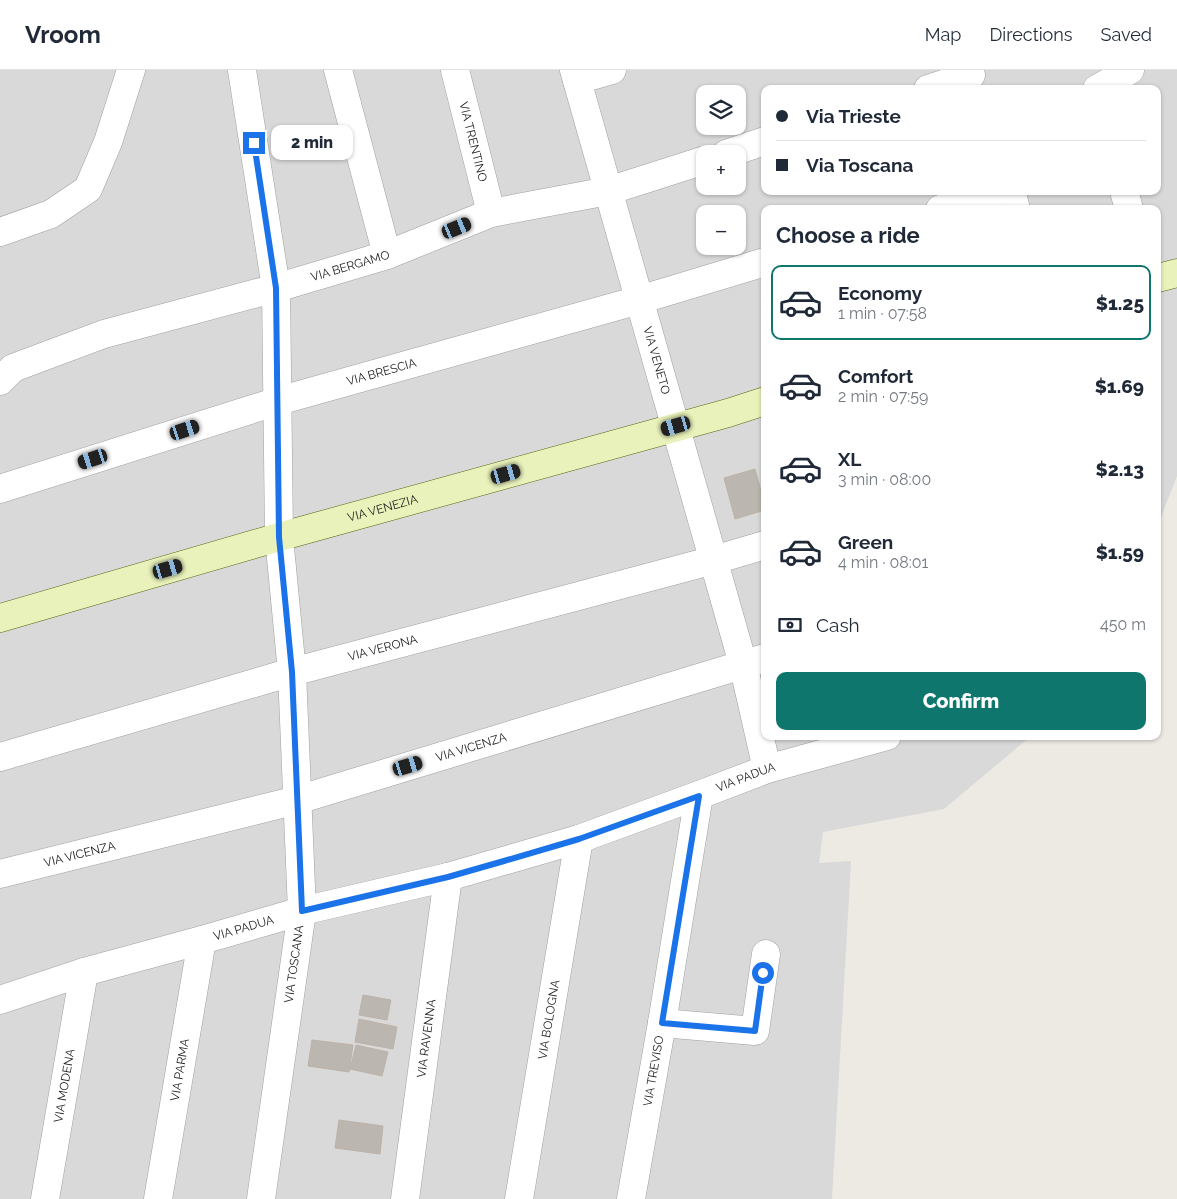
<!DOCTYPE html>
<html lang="en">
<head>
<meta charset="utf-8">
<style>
	body { margin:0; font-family:Raleway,sans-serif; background:#f6f6f7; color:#1f2937; height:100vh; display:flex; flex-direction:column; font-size:19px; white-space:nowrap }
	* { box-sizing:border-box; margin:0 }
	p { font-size:16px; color:#747a83 }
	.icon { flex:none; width:28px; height:28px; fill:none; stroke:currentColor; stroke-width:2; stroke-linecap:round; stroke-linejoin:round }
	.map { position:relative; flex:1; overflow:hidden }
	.drawer { position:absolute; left:761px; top:135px; width:400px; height:535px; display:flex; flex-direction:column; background:#fff; border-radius:10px; box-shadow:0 1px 4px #0004 }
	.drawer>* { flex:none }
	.banner { position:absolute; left:761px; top:15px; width:400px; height:110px; border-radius:10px; box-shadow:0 1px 4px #0004; display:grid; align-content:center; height:110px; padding:0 15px; background:#fff }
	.buttons { position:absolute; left:696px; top:15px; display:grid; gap:10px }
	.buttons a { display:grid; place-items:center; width:50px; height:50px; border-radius:10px; background:#fff; box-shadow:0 1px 4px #0004; font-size:25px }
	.end { position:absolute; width:22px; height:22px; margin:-11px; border:6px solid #1a73e8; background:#fff; box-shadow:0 0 0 2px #fff }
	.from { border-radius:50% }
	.bubble { position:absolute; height:35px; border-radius:10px; background:#fff; box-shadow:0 1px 4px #0004; font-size:16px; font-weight:800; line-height:35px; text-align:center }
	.car { position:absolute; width:15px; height:30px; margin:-15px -8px; border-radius:6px; box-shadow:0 0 4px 1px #0007; background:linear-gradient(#222 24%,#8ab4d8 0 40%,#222 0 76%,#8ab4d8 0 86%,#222 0) }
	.banner b { display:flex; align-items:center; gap:18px; height:48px; font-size:19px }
	.banner b+b { border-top:1px solid #e0e1e3 }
	.banner i { width:12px; height:12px; background:#1f2937 }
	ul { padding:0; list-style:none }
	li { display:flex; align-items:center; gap:15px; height:75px; margin:0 10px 8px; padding:0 5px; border:2px solid transparent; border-radius:10px }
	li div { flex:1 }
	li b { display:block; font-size:19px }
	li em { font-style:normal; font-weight:800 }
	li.current { border-color:#0f766e }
	li>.icon { width:45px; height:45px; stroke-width:1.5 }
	h2 { padding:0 15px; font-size:22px; line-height:60px }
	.pay { display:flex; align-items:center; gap:12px; height:55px; padding:0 15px; font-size:19px }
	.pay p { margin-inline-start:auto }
	.button { display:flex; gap:10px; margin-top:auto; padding:10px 15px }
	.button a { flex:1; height:58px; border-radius:10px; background:#0f766e; color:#fff; font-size:20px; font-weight:800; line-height:58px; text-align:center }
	header { display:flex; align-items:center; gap:30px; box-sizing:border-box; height:70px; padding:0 25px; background:#fff; border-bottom:1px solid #e0e1e3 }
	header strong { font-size:24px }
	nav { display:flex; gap:28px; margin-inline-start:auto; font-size:18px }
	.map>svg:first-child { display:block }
</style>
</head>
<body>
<header>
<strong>Vroom</strong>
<nav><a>Map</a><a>Directions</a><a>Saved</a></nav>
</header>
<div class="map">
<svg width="1177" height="1129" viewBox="0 0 1177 1129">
	<rect width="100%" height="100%" fill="#eceae3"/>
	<!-- residential -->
	<path fill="#dad9d9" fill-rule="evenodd" d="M 0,0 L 1177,0 L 1177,406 L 1158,455 L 1158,139 L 765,139 L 765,666 L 1031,666 L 944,739 L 823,762 L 819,793 L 851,791 L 832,1129 L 0,1129 ZM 765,19 L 1158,19 L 1158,121 L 765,121 ZM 705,24 L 738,24 L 738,56 L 705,56 ZM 705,84 L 738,84 L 738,116 L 705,116 ZM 705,144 L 738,144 L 738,176 L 705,176 Z"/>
	<!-- building -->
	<g fill="#bcb6b0" stroke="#bcb2a7">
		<path d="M 755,399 L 765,435 L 765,440 L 735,449 L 724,408 Z"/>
		<path d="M 363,925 L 391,930 L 387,950 L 359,945 Z"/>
		<path d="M 359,949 L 397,957 L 393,979 L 355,972 Z"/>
		<path d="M 312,970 L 353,975 L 349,1002 L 308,996 Z"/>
		<path d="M 356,975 L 388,982 L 382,1006 L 350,999 Z"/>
		<path d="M 339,1050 L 383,1056 L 380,1084 L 335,1078 Z"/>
	</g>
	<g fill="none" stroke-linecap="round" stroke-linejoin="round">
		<defs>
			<g id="street">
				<path d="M 242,0 L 276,218 L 279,467 L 292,602 L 302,841 L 261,1129"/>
				<path d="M 338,0 L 387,185"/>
				<path id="s1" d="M 455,0 L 491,143"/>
				<path id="s2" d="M 574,0 L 743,594 L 767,699"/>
				<path d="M 577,10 L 612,0"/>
				<path d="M 928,19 L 971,5"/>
				<path d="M 1097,19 L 1130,0"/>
				<path d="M 726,84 L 765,71"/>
				<path d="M 1011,121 L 1016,139"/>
				<path d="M 1124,121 L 1129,139"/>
				<path d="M 940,139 L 998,121"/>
				<path d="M 0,162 L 51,144 L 88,119 L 108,72 L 131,0"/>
				<path id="s3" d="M 0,311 L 13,298 L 104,264 L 276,218 L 387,185 L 491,143 L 608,121 L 705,90"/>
				<path id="s4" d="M 0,419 L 278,331 L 639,230 L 765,192"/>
				<path id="s5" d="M 0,687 L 292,602 L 714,490 L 765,475"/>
				<path id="s6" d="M 0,804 L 297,730 L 765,588"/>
				<path id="s7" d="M 0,930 L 84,902 L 202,870 L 302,841 L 448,807 L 579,769 L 699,725 L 767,699 L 887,666"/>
				<path d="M 662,953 L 755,961 L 766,884"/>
				<path id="s8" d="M 45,1129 L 84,902"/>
				<path id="s9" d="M 158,1129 L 202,870"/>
				<path id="s10" d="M 405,1129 L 448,807"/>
				<path id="s11" d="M 519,1129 L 579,769"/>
				<path id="s12" d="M 631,1129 L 662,953 L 699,725"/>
			</g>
			<g id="secondary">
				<path d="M 1158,208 L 1177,203"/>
				<path id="s13" d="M 0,548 L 279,467 L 728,343 L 765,331"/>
			</g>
		</defs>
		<!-- street casing -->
		<use href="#street" stroke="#a0a0a0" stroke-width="29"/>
		<!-- secondary casing -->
		<use href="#secondary" stroke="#546610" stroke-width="29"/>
		<!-- street -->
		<use href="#street" stroke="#fff" stroke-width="28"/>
		<!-- secondary -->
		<use href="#secondary" stroke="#e9f2bb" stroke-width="28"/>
	</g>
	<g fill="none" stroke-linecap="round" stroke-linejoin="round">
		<!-- route -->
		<path stroke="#1a73e8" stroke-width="6" d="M 254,73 L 276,218 L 279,467 L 292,602 L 302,841 L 448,807 L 504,791 L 579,769 L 699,726 L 662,953 L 755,961 L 763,903"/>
	</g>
	<g text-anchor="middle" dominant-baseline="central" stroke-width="5" stroke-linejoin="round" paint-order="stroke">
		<!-- street labels -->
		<g font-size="12" fill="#1c1c1c" stroke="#fff">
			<text stroke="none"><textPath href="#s1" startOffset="74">VIA TRENTINO</textPath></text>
			<text stroke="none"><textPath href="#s3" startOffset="371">VIA BERGAMO</textPath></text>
			<text stroke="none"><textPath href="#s2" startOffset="302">VIA VENETO</textPath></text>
			<text stroke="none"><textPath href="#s4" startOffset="399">VIA BRESCIA</textPath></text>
			<text stroke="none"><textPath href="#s13" startOffset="398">VIA VENEZIA</textPath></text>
			<text stroke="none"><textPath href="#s5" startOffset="398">VIA VERONA</textPath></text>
			<text stroke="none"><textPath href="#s6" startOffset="488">VIA VICENZA</textPath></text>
			<text stroke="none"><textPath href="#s7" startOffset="779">VIA PADUA</textPath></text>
			<text stroke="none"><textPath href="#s6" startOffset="82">VIA VICENZA</textPath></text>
			<text stroke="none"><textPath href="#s7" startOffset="254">VIA PADUA</textPath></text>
			<text transform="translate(294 894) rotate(-82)">VIA TOSCANA</text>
			<text stroke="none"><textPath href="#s11" startOffset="182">VIA BOLOGNA</textPath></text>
			<text stroke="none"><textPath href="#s10" startOffset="162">VIA RAVENNA</textPath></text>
			<text stroke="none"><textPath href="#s9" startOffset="131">VIA PARMA</textPath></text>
			<text stroke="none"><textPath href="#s12" startOffset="130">VIA TREVISO</textPath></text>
			<text stroke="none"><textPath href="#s8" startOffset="115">VIA MODENA</textPath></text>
		</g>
	</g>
</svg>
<div class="buttons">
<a><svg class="icon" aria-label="layers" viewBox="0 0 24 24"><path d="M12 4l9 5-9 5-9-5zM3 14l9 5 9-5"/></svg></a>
<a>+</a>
<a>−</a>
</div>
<i class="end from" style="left:763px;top:903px"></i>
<i class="end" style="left:254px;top:73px"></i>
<div class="bubble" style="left:271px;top:55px;width:82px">2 min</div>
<i class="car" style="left:457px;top:158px;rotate:68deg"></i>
<i class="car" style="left:676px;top:356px;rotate:254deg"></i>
<i class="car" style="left:185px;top:360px;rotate:72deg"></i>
<i class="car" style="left:93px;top:389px;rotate:252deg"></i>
<i class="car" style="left:506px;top:404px;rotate:74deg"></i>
<i class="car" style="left:168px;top:499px;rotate:74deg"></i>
<i class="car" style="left:408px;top:696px;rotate:73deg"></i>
<div class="banner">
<b><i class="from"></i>Via Trieste</b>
<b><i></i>Via Toscana</b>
</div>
<section class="drawer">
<h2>Choose a ride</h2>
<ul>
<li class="current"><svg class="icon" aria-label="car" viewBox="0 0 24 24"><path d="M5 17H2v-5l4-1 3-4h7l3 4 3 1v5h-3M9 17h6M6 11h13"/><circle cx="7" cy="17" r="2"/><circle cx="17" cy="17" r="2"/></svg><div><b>Economy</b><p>1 min · 07:58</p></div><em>$1.25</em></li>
<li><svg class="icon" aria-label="car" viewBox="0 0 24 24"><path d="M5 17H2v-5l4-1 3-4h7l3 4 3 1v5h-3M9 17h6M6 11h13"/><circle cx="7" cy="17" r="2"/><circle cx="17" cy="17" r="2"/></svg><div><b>Comfort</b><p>2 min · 07:59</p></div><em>$1.69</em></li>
<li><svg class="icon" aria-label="car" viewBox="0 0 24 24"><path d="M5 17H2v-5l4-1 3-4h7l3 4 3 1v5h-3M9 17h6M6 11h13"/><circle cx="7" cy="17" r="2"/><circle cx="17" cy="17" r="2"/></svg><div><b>XL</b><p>3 min · 08:00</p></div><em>$2.13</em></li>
<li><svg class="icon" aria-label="car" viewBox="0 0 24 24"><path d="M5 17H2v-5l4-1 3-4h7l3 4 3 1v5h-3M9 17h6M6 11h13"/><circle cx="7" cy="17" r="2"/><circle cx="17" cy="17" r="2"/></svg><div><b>Green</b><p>4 min · 08:01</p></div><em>$1.59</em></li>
</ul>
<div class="pay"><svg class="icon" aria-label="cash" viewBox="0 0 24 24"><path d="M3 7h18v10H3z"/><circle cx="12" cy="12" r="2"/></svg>Cash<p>450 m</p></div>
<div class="button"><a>Confirm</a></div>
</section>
</div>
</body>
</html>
